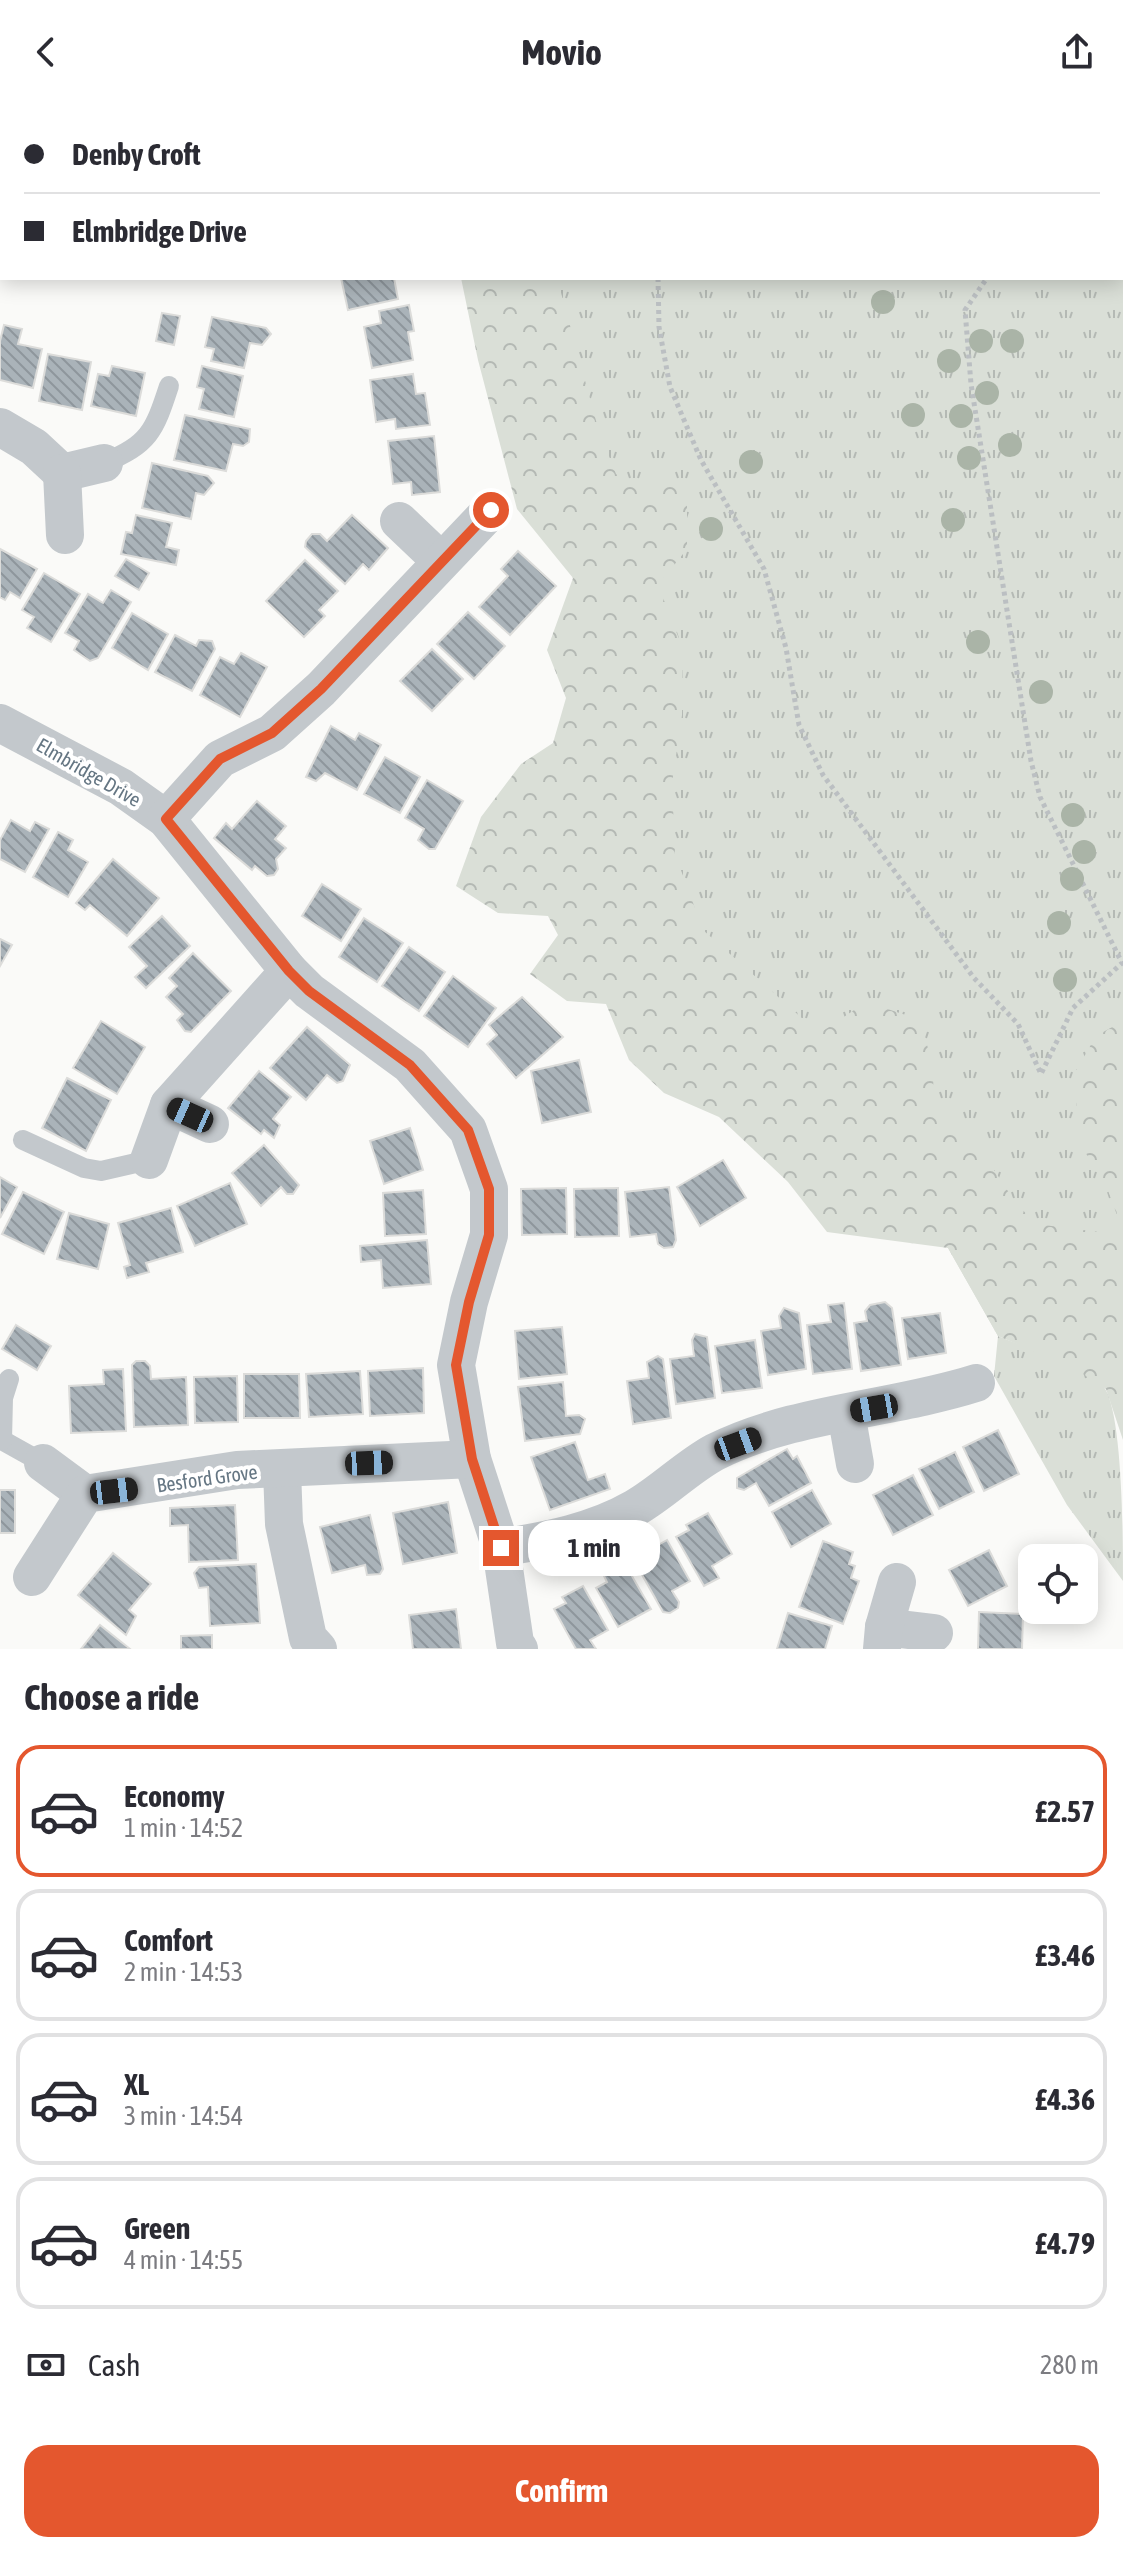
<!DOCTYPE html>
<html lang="en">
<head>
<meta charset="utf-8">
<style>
	body { margin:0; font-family:"Asap Condensed",sans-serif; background:#f2f2f3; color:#2b2b33; height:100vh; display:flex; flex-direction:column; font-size:30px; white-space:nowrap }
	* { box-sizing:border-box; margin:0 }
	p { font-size:26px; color:#7c7c81 }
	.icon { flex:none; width:44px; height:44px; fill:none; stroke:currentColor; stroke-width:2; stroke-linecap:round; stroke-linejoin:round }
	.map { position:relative; height:1545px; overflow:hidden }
	.details { display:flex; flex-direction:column; background:#fff; flex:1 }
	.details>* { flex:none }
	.top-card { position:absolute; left:0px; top:0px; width:1124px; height:176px; box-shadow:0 4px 20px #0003; display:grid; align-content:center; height:176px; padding:0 24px; background:#fff }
	.tools { position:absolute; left:1018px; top:1440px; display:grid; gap:16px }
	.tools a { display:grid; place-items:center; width:80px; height:80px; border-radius:16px; background:#fff; box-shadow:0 4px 20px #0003; font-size:40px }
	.end { position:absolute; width:36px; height:36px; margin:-18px; border:10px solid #e4572e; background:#fff; box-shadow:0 0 0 4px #fff }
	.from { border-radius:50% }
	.bubble { position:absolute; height:56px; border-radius:24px; background:#fff; box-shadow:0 4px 20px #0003; font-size:26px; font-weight:700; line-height:56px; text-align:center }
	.car { position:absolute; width:24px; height:48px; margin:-24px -12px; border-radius:10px; box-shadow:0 0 6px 2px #0007; background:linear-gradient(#222 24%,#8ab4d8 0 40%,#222 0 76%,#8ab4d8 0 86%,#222 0) }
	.top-card b { display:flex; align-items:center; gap:28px; height:76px; font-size:30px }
	.top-card b+b { border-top:2px solid #e1e1e2 }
	.top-card i { width:20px; height:20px; background:#2b2b33 }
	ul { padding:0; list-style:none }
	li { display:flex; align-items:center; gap:24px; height:132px; margin:0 16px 12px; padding:0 8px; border:4px solid #e1e1e2; border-radius:24px }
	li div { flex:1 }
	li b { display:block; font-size:30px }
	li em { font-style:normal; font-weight:700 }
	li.active { border-color:#e4572e }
	li>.icon { width:72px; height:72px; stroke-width:1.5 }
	h2 { padding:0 24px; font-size:36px; line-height:96px }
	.pay { display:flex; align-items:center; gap:20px; height:88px; padding:0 24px; font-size:30px }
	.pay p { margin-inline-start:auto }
	.action { display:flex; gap:16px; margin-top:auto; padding:16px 24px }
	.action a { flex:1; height:92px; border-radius:24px; background:#e4572e; color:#fff; font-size:32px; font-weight:700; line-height:92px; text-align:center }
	header { display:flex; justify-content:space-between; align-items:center; height:104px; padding:0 24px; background:#fff; font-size:36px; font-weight:700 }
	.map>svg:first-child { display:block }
</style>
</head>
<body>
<header><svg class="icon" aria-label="back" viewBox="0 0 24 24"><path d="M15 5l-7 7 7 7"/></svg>Movio<svg class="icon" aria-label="share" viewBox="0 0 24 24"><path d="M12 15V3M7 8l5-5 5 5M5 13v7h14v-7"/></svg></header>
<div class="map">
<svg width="1123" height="1545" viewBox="0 0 1123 1545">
	<defs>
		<pattern id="grass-tufts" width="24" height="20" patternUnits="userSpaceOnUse" patternTransform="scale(2)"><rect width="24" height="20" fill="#dadfd7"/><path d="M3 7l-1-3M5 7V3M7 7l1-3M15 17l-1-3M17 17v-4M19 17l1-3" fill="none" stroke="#b4b9b4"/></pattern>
		<pattern id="forest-crowns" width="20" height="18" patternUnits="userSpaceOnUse" patternTransform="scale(2)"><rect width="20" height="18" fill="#dadfd7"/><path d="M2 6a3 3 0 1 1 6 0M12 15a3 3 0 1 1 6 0" fill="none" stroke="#b4b9b4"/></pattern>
		<pattern id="building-back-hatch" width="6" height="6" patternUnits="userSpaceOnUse" patternTransform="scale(2)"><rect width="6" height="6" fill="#aab3b9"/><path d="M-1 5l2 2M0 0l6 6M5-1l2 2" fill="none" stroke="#8e969c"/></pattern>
	</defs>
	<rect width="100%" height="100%" fill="#fafaf8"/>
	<!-- grass -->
	<path fill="url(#grass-tufts)" d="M 489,0 L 1123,0 L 1123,1107 L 998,1232 C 1032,1246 1076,1258 1104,1283 C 1123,1309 1123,1438 1123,1477 L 1067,1401 L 994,1272 L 998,1232 L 948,1144 L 711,882 L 598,555 L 520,174 L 1122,174 L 1122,2 Z"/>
	<!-- forest -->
	<path fill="url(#forest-crowns)" d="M 461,174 L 557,174 L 598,324 L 616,370 L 645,381 L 687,382 L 687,445 L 658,481 L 683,545 L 682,611 L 672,679 L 675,750 L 703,826 L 804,916 L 823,927 L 866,898 L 921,916 L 933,965 L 934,1014 L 976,1038 L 1015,1098 L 1036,1120 L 1099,1128 L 1117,1111 L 1106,1081 L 1080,1040 L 1074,970 L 1096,932 L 1123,917 L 1123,1336 L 1106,1285 L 1077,1266 L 998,1232 L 948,1144 L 827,1128 L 788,1078 L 719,1013 L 664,989 L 629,956 L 606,900 L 567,897 L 530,870 L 558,831 L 548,812 L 498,809 L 456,782 L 481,713 L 521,660 L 553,639 L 566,594 L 547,546 L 573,474 L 517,405 L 478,256 Z"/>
	<!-- building -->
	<g fill="url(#building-back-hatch)" stroke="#dcdcda" stroke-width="2">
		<path d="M 0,114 L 2,115 L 2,165 L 0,164 Z"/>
		<path d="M 341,174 L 394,174 L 398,195 L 348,206 Z"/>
		<path d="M 409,201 L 414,227 L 408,228 L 413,256 L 372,264 L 364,223 L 381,219 L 379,207 Z"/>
		<path d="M 162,209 L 180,212 L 174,241 L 156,237 Z"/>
		<path d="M 212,213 L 266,224 L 271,230 L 262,241 L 250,239 L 244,264 L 211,257 L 214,245 L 205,243 Z"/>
		<path d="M 4,221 L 22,225 L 18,240 L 42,245 L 33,284 L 0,276 L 0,237 Z"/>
		<path d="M 48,250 L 91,258 L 82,306 L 39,297 Z"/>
		<path d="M 112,262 L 145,269 L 136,312 L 91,302 L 98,270 L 109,272 Z"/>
		<path d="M 202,262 L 243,272 L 234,313 L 199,305 L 204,285 L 197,283 Z"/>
		<path d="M 413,270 L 416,290 L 425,289 L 430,321 L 396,325 L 395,315 L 376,318 L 370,276 Z"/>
		<path d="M 185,311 L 250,325 L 249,338 L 243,342 L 233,340 L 226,367 L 174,356 Z"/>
		<path d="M 434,332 L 440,388 L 412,391 L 411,378 L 393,380 L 388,337 Z"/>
		<path d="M 152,359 L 208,372 L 214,379 L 204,391 L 196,389 L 191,415 L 142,404 Z"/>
		<path d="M 136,411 L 172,419 L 166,443 L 179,446 L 176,461 L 121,450 L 126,428 L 132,429 Z"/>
		<path d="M 352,411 L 388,444 L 369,466 L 363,460 L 345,480 L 305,443 L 306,437 L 312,430 L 320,430 L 327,437 Z"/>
		<path d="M 0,445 L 37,465 L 20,494 L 10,488 L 5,496 L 0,493 Z"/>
		<path d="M 518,447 L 556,482 L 510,531 L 479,503 L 508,472 L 501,465 Z"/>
		<path d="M 126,455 L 149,469 L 139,486 L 115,472 Z"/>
		<path d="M 305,456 L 338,487 L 319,506 L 325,512 L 304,533 L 266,497 Z"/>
		<path d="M 44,469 L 80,490 L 51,538 L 27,524 L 34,513 L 22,506 Z"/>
		<path d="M 111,486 L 131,498 L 98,554 L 90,557 L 74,546 L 79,537 L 65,529 L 88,490 L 103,499 Z"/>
		<path d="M 468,508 L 505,542 L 474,575 L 437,540 Z"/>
		<path d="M 132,509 L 168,530 L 148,566 L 112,544 Z"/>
		<path d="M 175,531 L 196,542 L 199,536 L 212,537 L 215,545 L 192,587 L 155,568 Z"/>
		<path d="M 432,545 L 463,575 L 432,607 L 400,577 Z"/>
		<path d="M 241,549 L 267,563 L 240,613 L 200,591 L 220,553 L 234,560 Z"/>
		<path d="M 331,622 L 355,636 L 359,629 L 381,641 L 357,686 L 325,669 L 316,677 L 306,673 Z"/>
		<path d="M 385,653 L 420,673 L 400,709 L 364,690 Z"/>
		<path d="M 427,676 L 463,697 L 435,745 L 429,745 L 418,736 L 424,725 L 405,714 Z"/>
		<path d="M 257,697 L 286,722 L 275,735 L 286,744 L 276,755 L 278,765 L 274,771 L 267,772 L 255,762 L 252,766 L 214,734 L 226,719 L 232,725 Z"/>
		<path d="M 11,716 L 30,727 L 35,718 L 49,725 L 25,768 L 0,755 L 0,736 Z"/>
		<path d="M 58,728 L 73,736 L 68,746 L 88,758 L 68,793 L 33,773 Z"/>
		<path d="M 113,755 L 159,794 L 127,832 L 90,801 L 85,806 L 76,799 Z"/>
		<path d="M 322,780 L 361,805 L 341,837 L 302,812 Z"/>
		<path d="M 162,812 L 190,842 L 146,884 L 135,873 L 147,862 L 129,843 Z"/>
		<path d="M 364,814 L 403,839 L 377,878 L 339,853 Z"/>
		<path d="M 0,835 L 12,841 L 0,862 Z"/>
		<path d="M 409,843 L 445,868 L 419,907 L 382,882 Z"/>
		<path d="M 193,849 L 231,887 L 191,928 L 185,927 L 177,916 L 183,910 L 166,893 L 177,882 L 169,874 Z"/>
		<path d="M 453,872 L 496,904 L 468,943 L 424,912 Z"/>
		<path d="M 522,893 L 563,933 L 516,974 L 487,940 L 497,931 L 489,921 Z"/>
		<path d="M 101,917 L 145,943 L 117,990 L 73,964 Z"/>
		<path d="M 307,923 L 350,961 L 343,977 L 337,979 L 327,971 L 306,996 L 270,964 Z"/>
		<path d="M 579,956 L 591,1008 L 542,1019 L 531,967 Z"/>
		<path d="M 259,967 L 291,993 L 273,1015 L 280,1021 L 274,1034 L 264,1026 L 261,1030 L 228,1004 Z"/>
		<path d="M 67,974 L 111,996 L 86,1047 L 42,1024 Z"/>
		<path d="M 410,1024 L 423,1066 L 384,1080 L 370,1037 Z"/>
		<path d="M 264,1041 L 299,1081 L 293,1090 L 287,1090 L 281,1083 L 261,1102 L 232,1069 Z"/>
		<path d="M 723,1056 L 746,1094 L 700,1122 L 677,1083 Z"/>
		<path d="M 0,1073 L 17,1083 L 0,1114 Z"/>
		<path d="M 230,1079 L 247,1120 L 195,1142 L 177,1102 Z"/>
		<path d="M 669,1083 L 676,1136 L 673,1143 L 664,1144 L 658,1140 L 656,1130 L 630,1133 L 625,1088 Z"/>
		<path d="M 566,1084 L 567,1130 L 522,1131 L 521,1085 Z"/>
		<path d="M 618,1084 L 619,1132 L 575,1133 L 574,1085 Z"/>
		<path d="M 423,1086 L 426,1130 L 385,1132 L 383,1089 Z"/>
		<path d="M 23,1088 L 64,1108 L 44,1150 L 2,1130 Z"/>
		<path d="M 171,1104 L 183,1148 L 146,1159 L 149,1168 L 127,1174 L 124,1163 L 130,1161 L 118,1119 Z"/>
		<path d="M 69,1109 L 109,1120 L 98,1165 L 57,1155 Z"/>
		<path d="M 427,1136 L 431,1180 L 383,1184 L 381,1156 L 361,1158 L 360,1142 Z"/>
		<path d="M 885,1198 L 892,1204 L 901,1261 L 861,1267 L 854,1219 L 867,1217 L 865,1207 L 870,1201 Z"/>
		<path d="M 844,1199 L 852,1265 L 813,1270 L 807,1221 L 831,1218 L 828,1201 Z"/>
		<path d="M 784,1204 L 799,1209 L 806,1265 L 768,1271 L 761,1227 L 781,1224 L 779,1212 Z"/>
		<path d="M 940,1209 L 946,1249 L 908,1255 L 902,1214 Z"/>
		<path d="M 16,1221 L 51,1242 L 37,1266 L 2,1245 Z"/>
		<path d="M 562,1223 L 567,1270 L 519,1275 L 515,1227 Z"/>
		<path d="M 695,1230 L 707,1233 L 715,1294 L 676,1300 L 670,1255 L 694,1252 L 692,1236 Z"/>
		<path d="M 755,1236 L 762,1284 L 722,1289 L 715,1242 Z"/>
		<path d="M 658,1252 L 663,1255 L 671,1314 L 633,1320 L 627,1277 L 649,1274 L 647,1258 Z"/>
		<path d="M 136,1257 L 145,1257 L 150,1262 L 151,1275 L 186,1273 L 188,1321 L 134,1323 L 132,1261 Z"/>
		<path d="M 423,1264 L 424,1309 L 370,1312 L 368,1267 Z"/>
		<path d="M 123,1265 L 126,1327 L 71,1329 L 69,1282 L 104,1280 L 103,1266 Z"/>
		<path d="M 360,1267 L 363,1310 L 309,1313 L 306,1270 Z"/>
		<path d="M 244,1270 L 299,1270 L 300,1314 L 244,1314 Z"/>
		<path d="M 237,1272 L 238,1318 L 195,1319 L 194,1273 Z"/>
		<path d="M 563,1278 L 566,1312 L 579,1311 L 585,1315 L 580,1330 L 525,1337 L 518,1283 Z"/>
		<path d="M 998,1326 L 1019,1370 L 984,1387 L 963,1343 Z"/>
		<path d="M 575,1338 L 588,1376 L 605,1370 L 610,1385 L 550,1406 L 531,1353 Z"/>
		<path d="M 787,1345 L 793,1355 L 797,1352 L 811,1379 L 769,1402 L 756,1379 L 744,1386 L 737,1384 L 737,1374 Z"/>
		<path d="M 955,1348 L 974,1388 L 939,1405 L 919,1365 Z"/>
		<path d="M 913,1371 L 933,1411 L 893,1431 L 873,1391 Z"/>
		<rect x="0" y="1386" width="15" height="43"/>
		<path d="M 812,1386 L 831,1420 L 791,1443 L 772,1408 Z"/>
		<path d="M 448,1398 L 457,1449 L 403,1460 L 393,1409 Z"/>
		<path d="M 235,1401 L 238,1456 L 189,1458 L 188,1421 L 170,1422 L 170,1404 Z"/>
		<path d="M 708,1409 L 732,1450 L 712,1462 L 719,1474 L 704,1482 L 676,1433 L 689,1426 L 686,1421 Z"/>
		<path d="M 370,1411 L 383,1465 L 380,1470 L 367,1471 L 365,1461 L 332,1469 L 320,1423 Z"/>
		<path d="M 667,1436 L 690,1477 L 672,1487 L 679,1498 L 678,1504 L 670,1509 L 663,1508 L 636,1460 L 646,1454 L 644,1449 Z"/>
		<path d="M 823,1437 L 853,1448 L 849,1460 L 855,1462 L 851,1474 L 859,1477 L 843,1520 L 799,1503 Z"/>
		<path d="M 989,1446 L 1007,1482 L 968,1502 L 949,1466 Z"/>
		<path d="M 113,1449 L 151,1480 L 129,1506 L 136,1512 L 126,1531 L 78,1491 Z"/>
		<path d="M 256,1460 L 260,1519 L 210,1522 L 208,1483 L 199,1484 L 194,1469 L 199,1463 Z"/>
		<path d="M 625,1460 L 651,1505 L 618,1523 L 596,1484 L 607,1478 L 604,1472 Z"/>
		<path d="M 583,1482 L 608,1526 L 590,1536 L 596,1545 L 576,1545 L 554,1505 L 566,1499 L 562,1493 Z"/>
		<path d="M 456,1505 L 461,1545 L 413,1545 L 409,1511 Z"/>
		<path d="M 979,1508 L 1023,1510 L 1022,1545 L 978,1545 Z"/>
		<path d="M 788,1509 L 832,1522 L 825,1545 L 777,1545 Z"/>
		<path d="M 100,1521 L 130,1545 L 81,1545 Z"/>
		<path d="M 212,1531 L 212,1545 L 181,1545 L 181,1532 Z"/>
	</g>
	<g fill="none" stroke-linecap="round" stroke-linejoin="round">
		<!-- path -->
		<g stroke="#bbbfc2" stroke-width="5" stroke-dasharray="4 4" stroke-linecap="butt">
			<path d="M 607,0 L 608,2"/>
			<path d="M 1075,0 L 1076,2"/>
			<path d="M 658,174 L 659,223 L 670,283 L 701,356 L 764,465 L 786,544 L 799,621 L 823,671 L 974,874 L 1018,920 L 1041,970 L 1073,904 L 1122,859 L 1040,693 L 1031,657 L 971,280 L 965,206 L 987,174"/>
		</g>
		<!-- lane -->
		<g stroke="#c3c8cc" stroke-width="20">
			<path d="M 104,359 C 149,340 154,328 169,282"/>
			<path d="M 23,1036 L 84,1064 L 101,1067 L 149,1056"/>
			<path d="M 0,1335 L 43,1359"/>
			<path d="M 2,1336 L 3,1294 L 9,1275"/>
		</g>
		<!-- street -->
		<g stroke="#c3c8cc" stroke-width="38">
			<path d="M 82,0 L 86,2"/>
			<path d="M 381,2 L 382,0"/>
			<path d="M 0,323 L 34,343 L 62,369 L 104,359"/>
			<path d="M 62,369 L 65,431"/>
			<path d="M 399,417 L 441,457"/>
			<path d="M 0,619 L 121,683 L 166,715 L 289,867 L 309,887 L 410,961 L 468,1026 L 489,1085 L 489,1131 L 469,1198 L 456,1261 L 472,1355 L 501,1444 L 515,1539 L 519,1545"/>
			<path d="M 166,715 L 220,655 L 272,629 L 321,585 L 491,406"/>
			<path d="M 169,1001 L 210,1020"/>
			<path d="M 149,1056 L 169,1001 L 289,867"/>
			<path d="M 846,1309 L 855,1360"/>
			<path d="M 43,1359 L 85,1390"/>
			<path d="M 282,1366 L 284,1420 L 308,1534 L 318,1545"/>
			<path d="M 501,1444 C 548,1436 593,1428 635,1404 C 663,1388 687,1363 715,1348 C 795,1308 891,1306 976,1279"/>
			<path d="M 32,1473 L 85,1390 L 237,1366 L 472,1355"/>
			<path d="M 884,1523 L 934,1529"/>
			<path d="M 882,1545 L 884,1523 L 897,1478"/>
		</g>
	</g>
	<!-- trees -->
	<g fill="#aab4a7">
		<circle cx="883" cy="198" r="12"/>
		<circle cx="981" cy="237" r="12"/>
		<circle cx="1012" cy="237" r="12"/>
		<circle cx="949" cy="257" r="12"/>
		<circle cx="987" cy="289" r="12"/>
		<circle cx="913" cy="311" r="12"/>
		<circle cx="961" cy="312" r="12"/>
		<circle cx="1010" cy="341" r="12"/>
		<circle cx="969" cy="354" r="12"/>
		<circle cx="751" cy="358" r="12"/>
		<circle cx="953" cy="416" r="12"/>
		<circle cx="711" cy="425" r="12"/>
		<circle cx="978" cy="538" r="12"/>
		<circle cx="1041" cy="588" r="12"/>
		<circle cx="1073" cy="711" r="12"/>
		<circle cx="1084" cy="748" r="12"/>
		<circle cx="1072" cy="775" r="12"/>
		<circle cx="1059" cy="819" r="12"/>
		<circle cx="1065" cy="876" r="12"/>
	</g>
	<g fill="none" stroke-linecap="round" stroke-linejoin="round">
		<!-- route -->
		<path stroke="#e4572e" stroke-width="10" d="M 491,406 L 321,585 L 272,629 L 220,655 L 166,715 L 289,867 L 309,887 L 410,961 L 468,1026 L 489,1085 L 489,1131 L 469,1198 L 456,1261 L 472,1355 L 501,1444"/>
	</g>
	<g text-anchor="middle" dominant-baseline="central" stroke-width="8" stroke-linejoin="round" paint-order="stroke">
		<!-- street labels -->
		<g font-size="20" fill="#657683" stroke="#fff">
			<text transform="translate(89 668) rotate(30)">Elmbridge Drive</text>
			<text transform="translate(207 1374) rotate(-8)">Besford Grove</text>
		</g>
	</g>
</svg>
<div class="tools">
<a><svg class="icon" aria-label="locate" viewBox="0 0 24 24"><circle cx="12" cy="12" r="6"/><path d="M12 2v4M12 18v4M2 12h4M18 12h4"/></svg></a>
</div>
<i class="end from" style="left:491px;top:406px"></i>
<i class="end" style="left:501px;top:1444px"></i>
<div class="bubble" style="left:528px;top:1416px;width:132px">1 min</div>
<i class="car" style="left:190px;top:1011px;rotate:294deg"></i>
<i class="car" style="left:874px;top:1304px;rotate:260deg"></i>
<i class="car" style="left:738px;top:1340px;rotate:70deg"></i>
<i class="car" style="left:369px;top:1359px;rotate:88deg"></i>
<i class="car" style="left:114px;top:1387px;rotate:83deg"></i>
<div class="top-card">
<b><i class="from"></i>Denby Croft</b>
<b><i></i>Elmbridge Drive</b>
</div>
</div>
<section class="details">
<h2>Choose a ride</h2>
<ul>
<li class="active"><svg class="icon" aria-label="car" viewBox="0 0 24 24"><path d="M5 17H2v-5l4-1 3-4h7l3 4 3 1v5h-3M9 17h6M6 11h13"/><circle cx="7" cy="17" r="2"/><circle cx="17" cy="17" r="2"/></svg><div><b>Economy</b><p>1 min · 14:52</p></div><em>£2.57</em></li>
<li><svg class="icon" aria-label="car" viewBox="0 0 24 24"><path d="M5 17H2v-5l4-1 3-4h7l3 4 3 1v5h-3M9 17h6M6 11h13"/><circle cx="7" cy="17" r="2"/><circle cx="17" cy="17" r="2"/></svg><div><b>Comfort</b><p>2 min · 14:53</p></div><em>£3.46</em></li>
<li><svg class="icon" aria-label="car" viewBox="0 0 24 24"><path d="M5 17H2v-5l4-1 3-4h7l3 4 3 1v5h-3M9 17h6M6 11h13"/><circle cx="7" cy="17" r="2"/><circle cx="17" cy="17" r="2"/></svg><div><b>XL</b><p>3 min · 14:54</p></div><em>£4.36</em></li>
<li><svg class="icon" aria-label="car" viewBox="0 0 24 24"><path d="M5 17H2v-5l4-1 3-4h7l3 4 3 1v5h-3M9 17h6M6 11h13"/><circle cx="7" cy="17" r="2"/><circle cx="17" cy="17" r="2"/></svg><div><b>Green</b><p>4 min · 14:55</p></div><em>£4.79</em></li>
</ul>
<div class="pay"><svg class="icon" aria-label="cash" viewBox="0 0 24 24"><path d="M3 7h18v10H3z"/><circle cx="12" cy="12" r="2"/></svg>Cash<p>280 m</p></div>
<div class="action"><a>Confirm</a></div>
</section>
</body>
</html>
